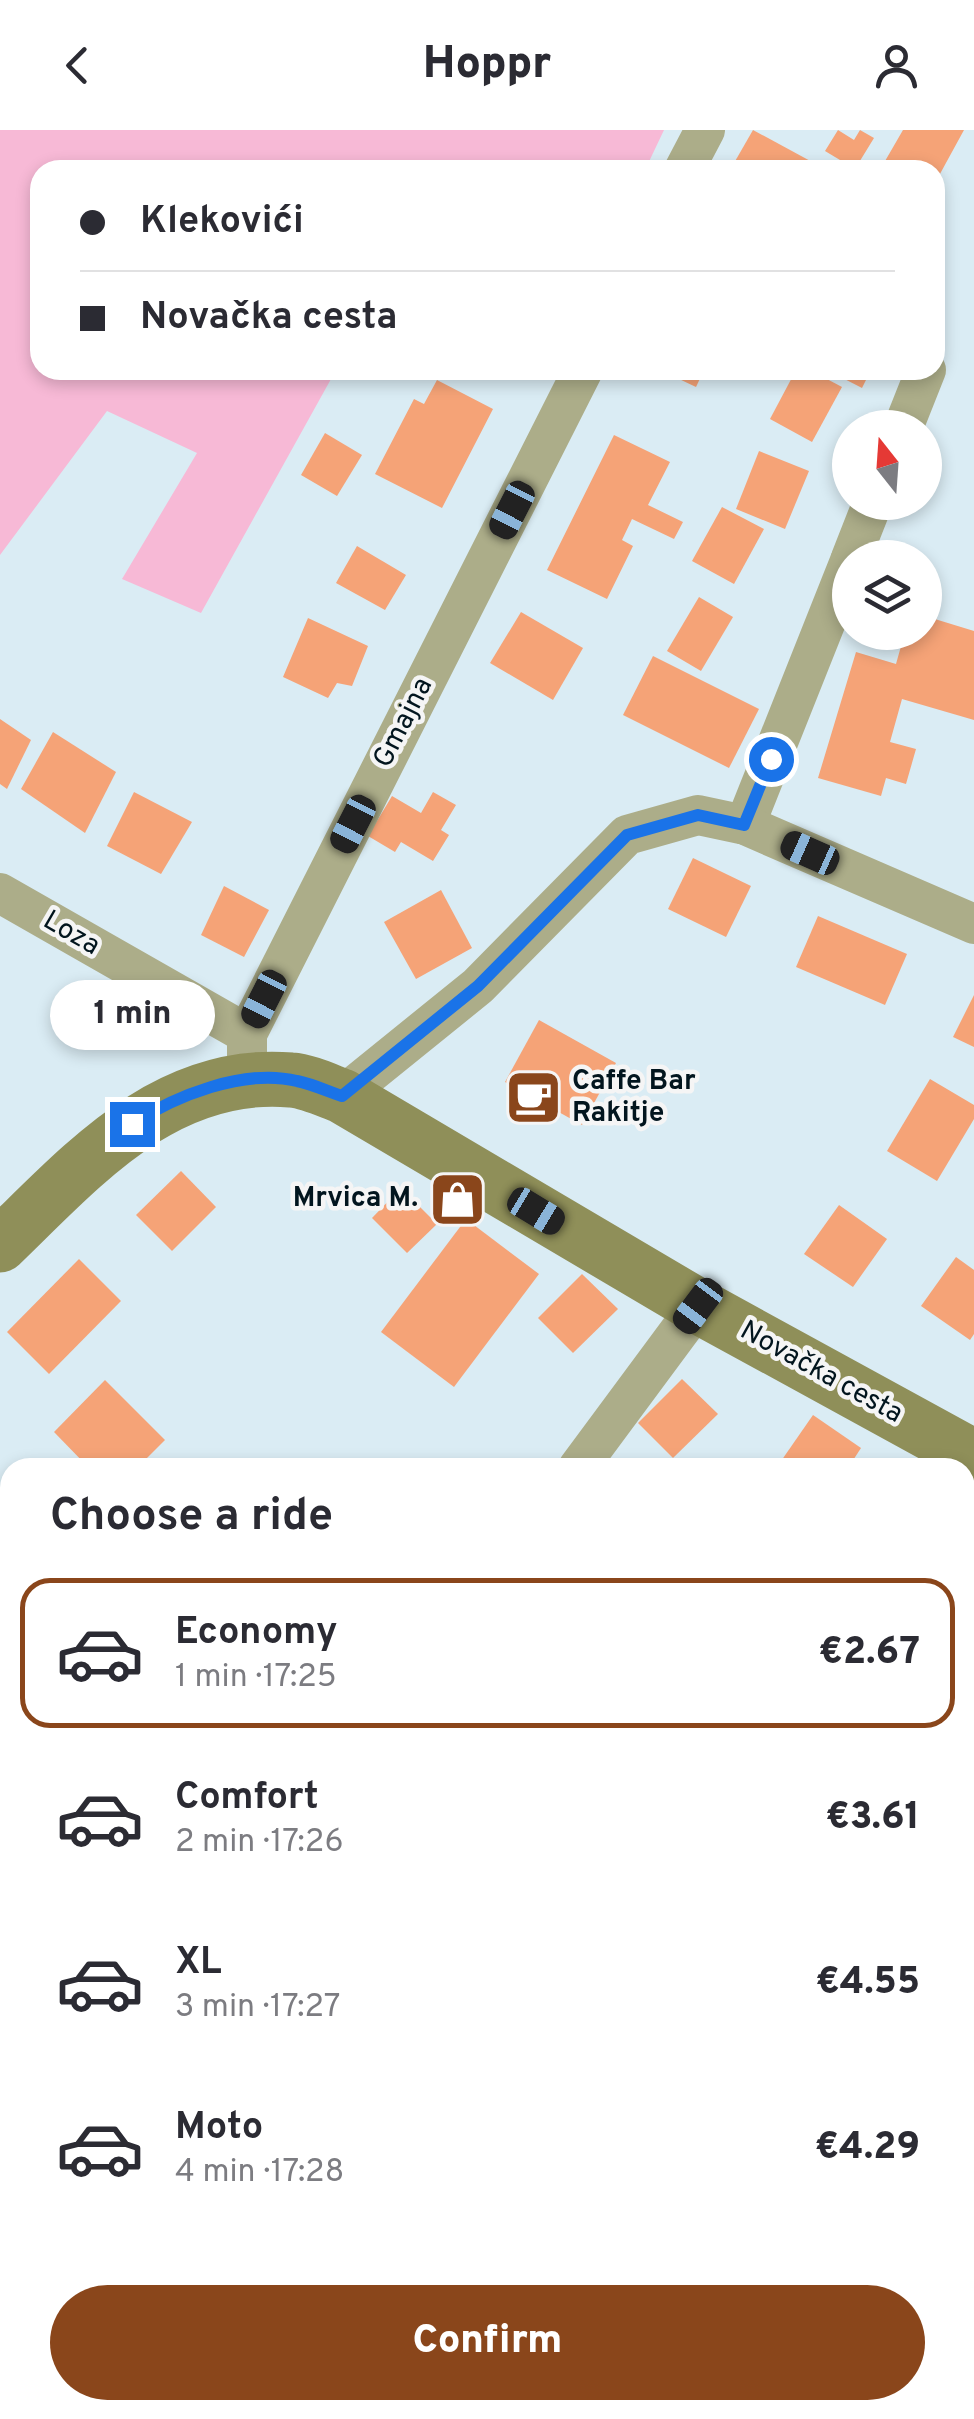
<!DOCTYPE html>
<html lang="en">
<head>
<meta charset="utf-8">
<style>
	body { margin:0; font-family:Overpass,sans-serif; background:#f7f7f7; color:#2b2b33; height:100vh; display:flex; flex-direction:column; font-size:38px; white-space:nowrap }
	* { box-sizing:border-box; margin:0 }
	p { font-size:32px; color:#7c7c81 }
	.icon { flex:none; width:55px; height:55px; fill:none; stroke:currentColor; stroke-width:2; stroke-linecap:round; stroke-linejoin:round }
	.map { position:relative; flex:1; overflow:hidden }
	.drawer { position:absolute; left:0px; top:1328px; width:975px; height:962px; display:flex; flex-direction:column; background:#fff; border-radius:30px 30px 0 0; box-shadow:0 5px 15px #0003 }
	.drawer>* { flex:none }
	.hud { position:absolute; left:30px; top:30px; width:915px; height:220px; border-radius:30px; box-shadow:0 5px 15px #0003; display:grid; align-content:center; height:220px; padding:0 50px; background:#fff }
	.needle { width:65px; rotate:343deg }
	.buttons { position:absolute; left:832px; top:280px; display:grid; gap:20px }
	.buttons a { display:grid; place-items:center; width:110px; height:110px; border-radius:50%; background:#fff; box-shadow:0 5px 15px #0003; font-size:50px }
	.end { position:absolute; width:45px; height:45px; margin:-22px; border:12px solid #1a73e8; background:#fff; box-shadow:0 0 0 5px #fff }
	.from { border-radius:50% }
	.bubble { position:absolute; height:70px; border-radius:35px; background:#fff; box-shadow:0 5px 15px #0003; font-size:32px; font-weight:800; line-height:70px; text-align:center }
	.car { position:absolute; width:30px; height:60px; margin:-30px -15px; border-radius:12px; box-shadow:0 0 8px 2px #0007; background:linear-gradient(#222 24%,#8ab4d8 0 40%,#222 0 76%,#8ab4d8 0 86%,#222 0) }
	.hud b { display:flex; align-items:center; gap:35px; height:95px; font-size:38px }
	.hud b+b { border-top:2px solid #e1e1e2 }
	.hud i { width:25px; height:25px; background:#2b2b33 }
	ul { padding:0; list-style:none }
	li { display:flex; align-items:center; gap:30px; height:150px; margin:0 20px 15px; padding:0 30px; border:5px solid transparent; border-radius:30px }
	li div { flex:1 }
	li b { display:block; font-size:38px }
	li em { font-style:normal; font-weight:800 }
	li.selected { border-color:#8a461b }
	li>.icon { width:90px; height:90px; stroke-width:1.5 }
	h2 { padding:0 50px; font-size:45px; line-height:120px }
	.cta { display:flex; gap:20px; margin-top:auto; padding:20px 50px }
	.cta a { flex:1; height:115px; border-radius:60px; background:#8a461b; color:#fff; font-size:40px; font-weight:800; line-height:115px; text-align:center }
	header { display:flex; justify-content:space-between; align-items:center; height:130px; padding:0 50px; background:#fff; font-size:45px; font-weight:800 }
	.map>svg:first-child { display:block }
</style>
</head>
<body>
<header><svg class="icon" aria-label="back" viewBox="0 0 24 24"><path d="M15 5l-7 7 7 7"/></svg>Hoppr<svg class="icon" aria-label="person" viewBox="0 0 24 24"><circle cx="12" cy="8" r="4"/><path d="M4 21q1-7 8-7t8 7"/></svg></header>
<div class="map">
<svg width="974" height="2289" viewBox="0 0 974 2289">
	<rect width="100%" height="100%" fill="#daecf4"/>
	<!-- green -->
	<path fill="#f7b9d6" d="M 0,0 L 664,0 L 645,40 L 40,40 L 40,240 L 336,240 L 201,483 L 122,449 L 197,323 L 107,281 L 0,425 Z"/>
	<!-- building -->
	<g fill="#f5a377">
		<path d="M 753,0 L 814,33 L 810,40 L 730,40 Z"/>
		<path d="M 838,0 L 854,10 L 860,0 L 874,8 L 855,39 L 825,21 Z"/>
		<path d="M 903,0 L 964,0 L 935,53 L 935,40 L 881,38 Z"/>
		<path d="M 660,240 L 704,240 L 696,257 Z"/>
		<path d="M 796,240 L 810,240 L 842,257 L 812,312 L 770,289 Z"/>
		<path d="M 827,240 L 871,240 L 862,258 Z"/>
		<path d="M 437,250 L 493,279 L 442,378 L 375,344 L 414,269 L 424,274 Z"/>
		<path d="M 325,303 L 362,325 L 337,366 L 301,345 Z"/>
		<path d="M 614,305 L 670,332 L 648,375 L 683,392 L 674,409 L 632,389 L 622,410 L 633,416 L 607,469 L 547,440 Z"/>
		<path d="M 759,321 L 809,341 L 785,399 L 736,379 Z"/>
		<path d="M 722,377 L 764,399 L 734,454 L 692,431 Z"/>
		<path d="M 357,416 L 406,445 L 385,480 L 336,453 Z"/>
		<path d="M 699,467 L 733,487 L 701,541 L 667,521 Z"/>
		<path d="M 521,482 L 583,518 L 553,570 L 490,533 Z"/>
		<path d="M 925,486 L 974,501 L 974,590 L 902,569 L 890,612 L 916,619 L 906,654 L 886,648 L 881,666 L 818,648 L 856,522 L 896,534 L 905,502 L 925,502 Z"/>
		<path d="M 308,488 L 368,516 L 352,556 L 337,553 L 328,568 L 283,547 Z"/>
		<path d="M 653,526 L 759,579 L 729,638 L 623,585 Z"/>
		<path d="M 0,589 L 31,610 L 7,659 L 0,654 Z"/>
		<path d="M 53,602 L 116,642 L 85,703 L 21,659 Z"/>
		<path d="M 134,662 L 192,692 L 161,744 L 107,716 Z"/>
		<path d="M 433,662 L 456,675 L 441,700 L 449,705 L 433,731 L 401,712 L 395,722 L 368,706 L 392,666 L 421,683 Z"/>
		<path d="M 693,728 L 751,756 L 726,807 L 668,779 Z"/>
		<path d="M 224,756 L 269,780 L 244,827 L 201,805 Z"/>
		<path d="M 441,760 L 472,818 L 416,849 L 384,792 Z"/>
		<path d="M 818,786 L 907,824 L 885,875 L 796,837 Z"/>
		<path d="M 974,865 L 974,917 L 953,907 Z"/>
		<path d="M 539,890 L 616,933 L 582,995 L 505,952 Z"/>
		<path d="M 930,949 L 974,975 L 974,989 L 937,1051 L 887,1021 Z"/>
		<path d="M 181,1041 L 216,1077 L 172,1121 L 136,1085 Z"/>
		<path d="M 401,1058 L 437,1094 L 407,1123 L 372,1088 Z"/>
		<path d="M 839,1075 L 887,1109 L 853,1157 L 804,1124 Z"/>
		<path d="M 466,1089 L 539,1144 L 454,1257 L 381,1202 Z"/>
		<path d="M 956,1127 L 974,1140 L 974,1204 L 970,1210 L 921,1176 Z"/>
		<path d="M 79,1129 L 121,1171 L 49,1244 L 7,1202 Z"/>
		<path d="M 582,1144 L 618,1179 L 573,1223 L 538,1188 Z"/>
		<path d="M 682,1249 L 718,1284 L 673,1328 L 638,1293 Z"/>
		<path d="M 105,1250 L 165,1310 L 137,1338 L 89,1338 L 54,1302 Z"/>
		<path d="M 813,1285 L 861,1318 L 848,1338 L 779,1334 Z"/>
		<path d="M 0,1670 L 10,1680 L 10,1782 L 0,1773 Z"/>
		<path d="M 967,2023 L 974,2028 L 974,2111 L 965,2104 Z"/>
	</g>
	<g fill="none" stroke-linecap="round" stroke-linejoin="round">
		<!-- street -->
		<g stroke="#acad89" stroke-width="40">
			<path d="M 684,40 L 705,0"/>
			<path d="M 903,298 L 926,240"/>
			<path d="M 851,428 L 873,372"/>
			<path d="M 745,695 L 850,431"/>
			<path d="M 0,763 L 247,904"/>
			<path d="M 247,950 L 247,904 L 583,240"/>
			<path d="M 342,966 L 478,856 L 627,705 L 698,685 L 745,695 L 974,794"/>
			<path d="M 578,1338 L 698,1176"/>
			<path d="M 0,2035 L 10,2027"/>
		</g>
		<!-- secondary -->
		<path stroke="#8f8f59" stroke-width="55" d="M 0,1115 C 82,1036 165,939 291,950 C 307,951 326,960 342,966 L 698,1176 L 974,1327"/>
	</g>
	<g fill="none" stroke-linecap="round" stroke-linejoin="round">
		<!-- route -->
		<path stroke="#1a73e8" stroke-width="12" d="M 132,994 C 175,966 244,938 297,951 C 312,954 327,961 342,966 L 478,856 L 627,705 L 698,685 L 744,695 L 771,629"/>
	</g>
	<!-- icons -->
	<defs>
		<symbol id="cafe-square" viewBox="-11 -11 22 22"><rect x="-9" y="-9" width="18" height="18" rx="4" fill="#8a461b" stroke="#f5f5f5"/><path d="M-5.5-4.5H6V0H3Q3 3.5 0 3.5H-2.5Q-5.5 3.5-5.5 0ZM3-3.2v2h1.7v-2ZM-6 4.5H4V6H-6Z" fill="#fff"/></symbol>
		<symbol id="shop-square" viewBox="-11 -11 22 22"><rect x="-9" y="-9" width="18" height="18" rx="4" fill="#8a461b" stroke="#f5f5f5"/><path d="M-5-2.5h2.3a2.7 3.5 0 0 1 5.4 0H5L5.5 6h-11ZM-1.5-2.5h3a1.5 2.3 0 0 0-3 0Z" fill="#fff"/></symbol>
	</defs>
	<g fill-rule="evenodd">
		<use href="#cafe-square" x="502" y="936" width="63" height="63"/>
		<use href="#shop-square" x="426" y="1038" width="63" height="63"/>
	</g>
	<g text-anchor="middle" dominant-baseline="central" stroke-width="9" stroke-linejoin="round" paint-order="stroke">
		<!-- street labels -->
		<g font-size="28" fill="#02151e" stroke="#f5f5f5">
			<text transform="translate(404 593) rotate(-63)">Gmajna</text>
			<text transform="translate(71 804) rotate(30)">Loza</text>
			<text transform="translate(821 1243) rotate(29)">Novačka cesta</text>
		</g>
		<!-- poi labels -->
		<g font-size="28" font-weight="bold" fill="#02151e" stroke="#f5f5f5" text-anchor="start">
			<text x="572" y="952">Caffe Bar<tspan x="572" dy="32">Rakitje</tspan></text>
			<text x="418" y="1069" text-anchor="end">Mrvica M.</text>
		</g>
	</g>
</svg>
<div class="buttons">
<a><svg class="needle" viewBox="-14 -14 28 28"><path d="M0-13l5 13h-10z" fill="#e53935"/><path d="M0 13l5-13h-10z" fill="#7c7c81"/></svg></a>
<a><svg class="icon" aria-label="layers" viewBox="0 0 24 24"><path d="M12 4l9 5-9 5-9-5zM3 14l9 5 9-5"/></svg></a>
</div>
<i class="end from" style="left:771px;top:629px"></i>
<i class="end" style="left:132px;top:994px"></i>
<div class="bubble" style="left:50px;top:850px;width:165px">1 min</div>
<i class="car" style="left:512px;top:380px;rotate:207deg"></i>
<i class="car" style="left:353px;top:694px;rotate:207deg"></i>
<i class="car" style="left:810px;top:723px;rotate:294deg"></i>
<i class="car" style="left:264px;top:869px;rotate:207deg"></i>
<i class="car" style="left:536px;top:1081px;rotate:121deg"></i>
<i class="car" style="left:698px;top:1176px;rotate:217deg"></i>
<div class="hud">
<b><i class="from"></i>Klekovići</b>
<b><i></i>Novačka cesta</b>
</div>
<section class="drawer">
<h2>Choose a ride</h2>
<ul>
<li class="selected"><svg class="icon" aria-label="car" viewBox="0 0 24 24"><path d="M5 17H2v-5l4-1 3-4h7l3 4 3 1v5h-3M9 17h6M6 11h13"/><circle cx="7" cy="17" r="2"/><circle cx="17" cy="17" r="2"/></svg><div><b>Economy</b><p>1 min · 17:25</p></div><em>€2.67</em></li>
<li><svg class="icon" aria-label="car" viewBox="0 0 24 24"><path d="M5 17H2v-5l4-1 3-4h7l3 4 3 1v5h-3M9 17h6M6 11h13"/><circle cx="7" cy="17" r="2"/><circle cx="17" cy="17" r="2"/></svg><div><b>Comfort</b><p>2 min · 17:26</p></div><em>€3.61</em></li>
<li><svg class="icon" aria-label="car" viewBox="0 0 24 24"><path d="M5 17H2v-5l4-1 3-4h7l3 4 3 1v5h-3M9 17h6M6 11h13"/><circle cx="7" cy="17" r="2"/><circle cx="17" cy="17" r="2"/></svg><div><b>XL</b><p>3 min · 17:27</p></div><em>€4.55</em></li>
<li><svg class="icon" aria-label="car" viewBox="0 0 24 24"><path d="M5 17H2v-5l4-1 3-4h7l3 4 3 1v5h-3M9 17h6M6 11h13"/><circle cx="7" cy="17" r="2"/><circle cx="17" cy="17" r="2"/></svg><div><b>Moto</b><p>4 min · 17:28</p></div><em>€4.29</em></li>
</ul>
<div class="cta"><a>Confirm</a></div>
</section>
</div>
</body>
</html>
